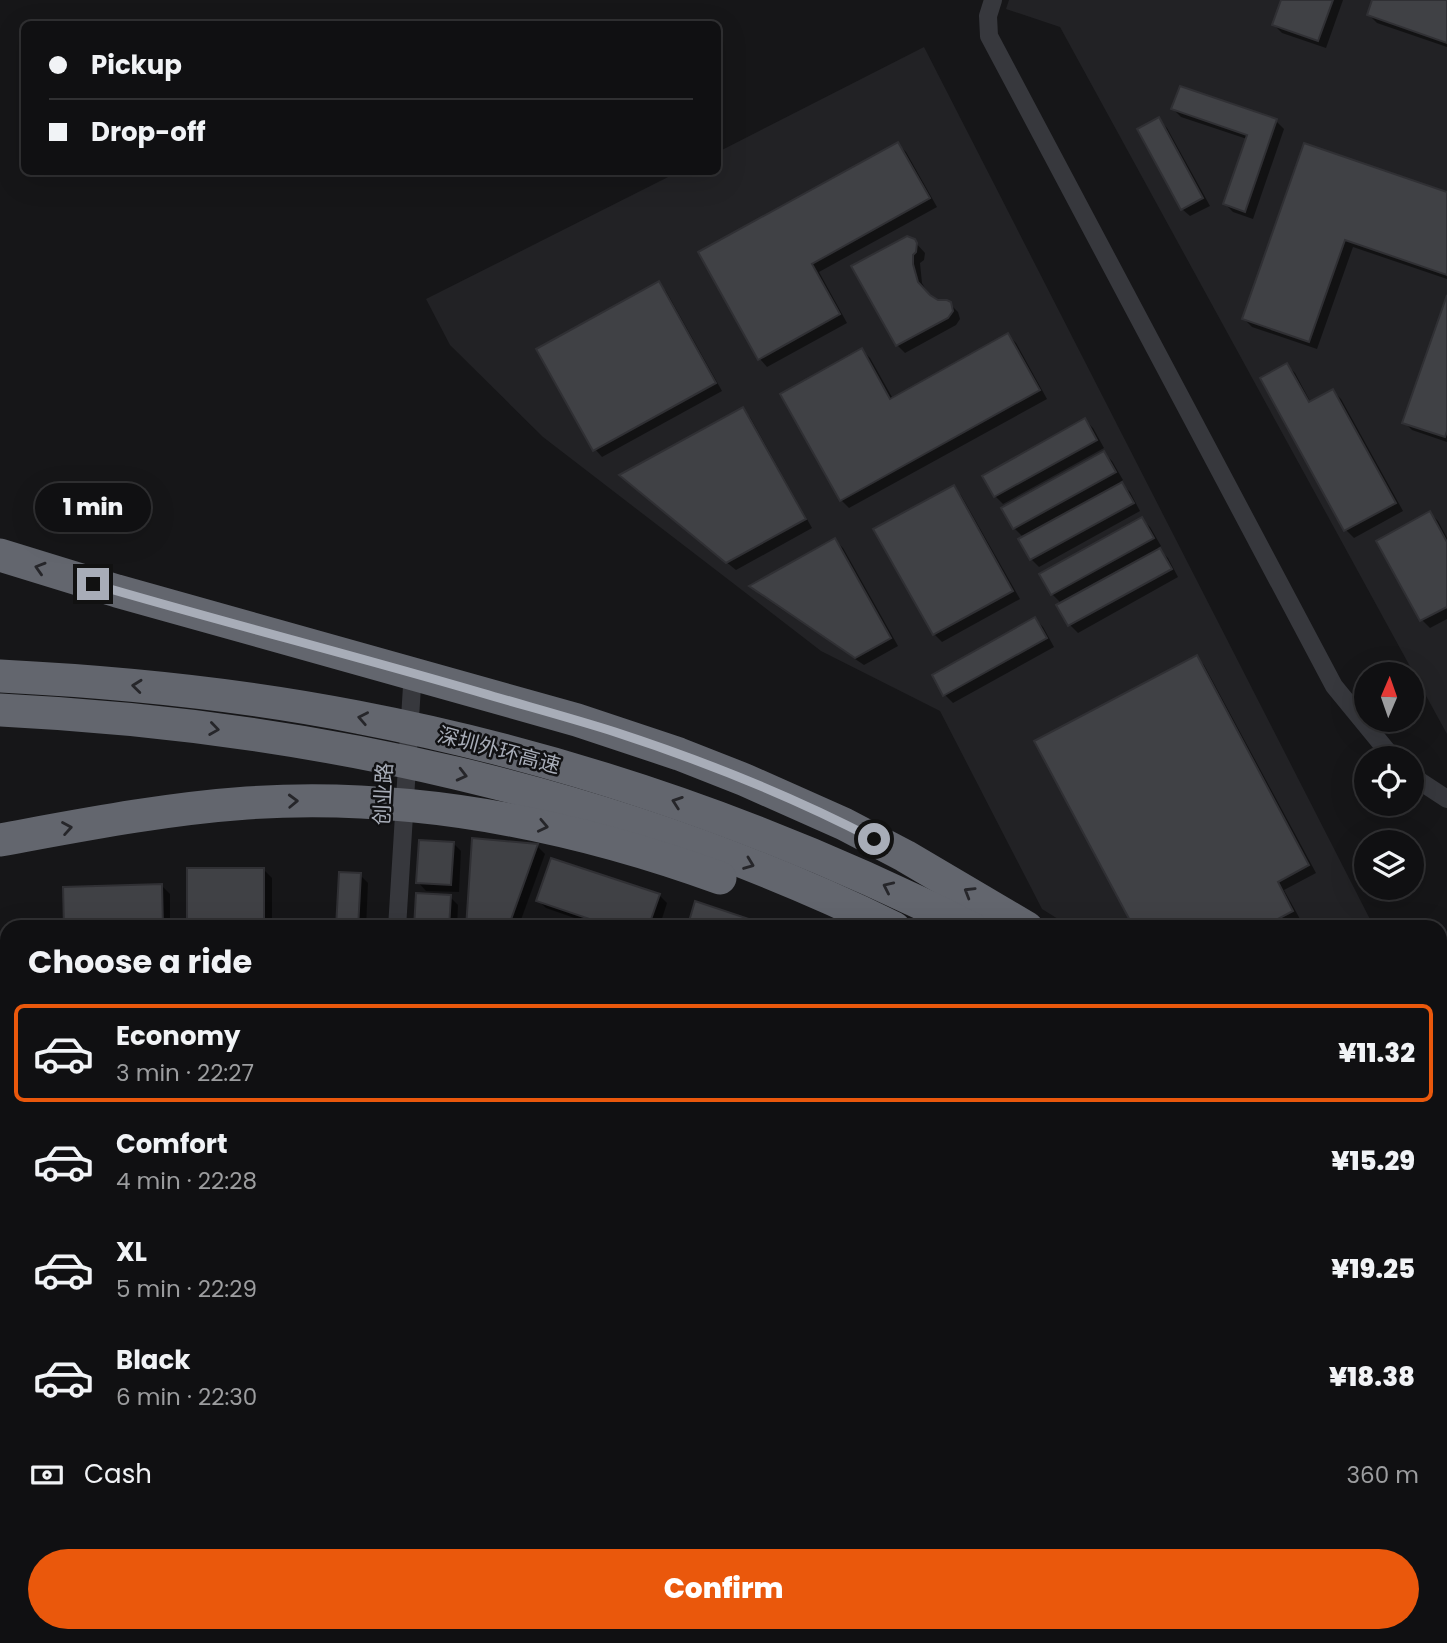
<!DOCTYPE html>
<html lang="en">
<head>
<meta charset="utf-8">
<style>
	body { margin:0; font-family:Poppins,"Noto Sans SC",sans-serif; background:#1e1e20; color:#f1f3f6; height:100vh; display:flex; flex-direction:column; font-size:26px; white-space:nowrap }
	* { box-sizing:border-box; margin:0 }
	p { font-size:23px; color:#9c9d9f }
	.icon { flex:none; width:38px; height:38px; fill:none; stroke:currentColor; stroke-width:2; stroke-linecap:round; stroke-linejoin:round }
	.map { position:relative; flex:1; overflow:hidden }
	.details { position:absolute; left:0px; top:920px; width:1447px; height:723px; display:flex; flex-direction:column; background:#101012; border-radius:21px 21px 0 0; box-shadow:0 7px 28px #0002,0 0 0 2px #303032 }
	.details>* { flex:none }
	.guide { position:absolute; left:21px; top:21px; width:700px; height:154px; border-radius:10px; box-shadow:0 7px 28px #0002,0 0 0 2px #303032; display:grid; align-content:center; height:154px; padding:0 28px; background:#101012 }
	.needle { width:46px; rotate:2deg }
	.tools { position:absolute; left:1354px; top:662px; display:grid; gap:14px }
	.tools a { display:grid; place-items:center; width:70px; height:70px; border-radius:50%; background:#101012; box-shadow:0 7px 28px #0002,0 0 0 2px #303032; font-size:35px }
	.end { position:absolute; width:32px; height:32px; margin:-16px; border:9px solid #a8adb8; background:#111; box-shadow:0 0 0 4px #111 }
	.from { border-radius:50% }
	.bubble { position:absolute; height:49px; border-radius:24px; background:#101012; box-shadow:0 7px 28px #0002,0 0 0 2px #303032; font-size:23px; font-weight:800; line-height:49px; text-align:center }
	.guide b { display:flex; align-items:center; gap:24px; height:66px; font-size:26px }
	.guide b+b { border-top:2px solid #303032 }
	.guide i { width:18px; height:18px; background:#f1f3f6 }
	ul { padding:0; list-style:none }
	li { display:flex; align-items:center; gap:21px; height:98px; margin:0 14px 10px; padding:0 14px; border:4px solid transparent; border-radius:10px }
	li div { flex:1 }
	li b { display:block; font-size:26px }
	li em { font-style:normal; font-weight:800 }
	li.active { border-color:#ea580c }
	li>.icon { width:63px; height:63px; stroke-width:1.5 }
	h2 { padding:0 28px; font-size:32px; line-height:84px }
	.pay { display:flex; align-items:center; gap:18px; height:77px; padding:0 28px; font-size:26px }
	.pay p { margin-inline-start:auto }
	.button { display:flex; gap:14px; margin-top:auto; padding:14px 28px }
	.button a { flex:1; height:80px; border-radius:42px; background:#ea580c; color:#fff; font-size:28px; font-weight:800; line-height:80px; text-align:center }
	.map>svg:first-child { display:block }
</style>
</head>
<body>
<div class="map">
<svg width="1447" height="1643" viewBox="0 0 1447 1643">
	<rect width="100%" height="100%" fill="#161618"/>
	<!-- built -->
	<g fill="#222225">
		<path d="M 1009,0 L 1447,0 L 1447,734 L 1060,27 L 1006,9 Z"/>
		<path d="M 924,47 L 1374,927 L 1071,927 L 1042,909 L 940,711 L 821,651 L 543,437 L 450,345 L 426,299 L 678,172 L 718,172 L 718,152 Z"/>
	</g>
	<!-- green -->
	<path fill="#1e261f" d="M 1440,1516 L 1447,1516 L 1447,1643 L 1309,1643 L 1311,1636 L 1440,1636 Z"/>
	<!-- shadow -->
	<g fill="#0007">
		<path d="M 1283,0 L 1343,0 L 1326,48 L 1282,33 L 1274,25 Z"/>
		<path d="M 1374,0 L 1447,0 L 1447,47 L 1377,23 L 1369,15 Z"/>
		<path d="M 1173,109 L 1276,121 L 1284,129 L 1253,219 L 1233,212 L 1225,204 L 1247,139 L 1181,117 Z"/>
		<path d="M 1159,120 L 1167,128 L 1210,206 L 1190,216 L 1182,209 Z"/>
		<path d="M 898,144 L 906,152 L 937,207 L 819,272 L 847,323 L 767,367 L 760,359 L 700,253 Z"/>
		<path d="M 1305,145 L 1447,194 L 1447,279 L 1353,247 L 1317,349 L 1252,327 L 1244,319 Z"/>
		<path d="M 914,241 L 925,253 L 924,260 L 920,263 L 922,283 L 929,295 L 938,302 L 949,303 L 958,312 L 960,319 L 956,325 L 905,353 L 897,345 Z"/>
		<path d="M 658,283 L 666,291 L 722,391 L 602,457 L 595,449 Z"/>
		<path d="M 1447,300 L 1447,442 L 1412,430 L 1404,422 Z"/>
		<path d="M 1008,335 L 1016,343 L 1047,399 L 849,508 L 841,500 L 862,350 L 870,358 L 893,399 Z"/>
		<path d="M 1287,365 L 1295,373 L 1311,403 L 1333,391 L 1341,399 L 1403,511 L 1354,538 L 1346,530 Z"/>
		<path d="M 742,409 L 750,417 L 812,528 L 736,570 L 629,483 Z"/>
		<path d="M 1085,420 L 1093,428 L 1104,448 L 1003,504 L 995,496 Z"/>
		<path d="M 1104,453 L 1112,461 L 1123,480 L 1120,482 L 1130,492 L 1140,511 L 1039,567 L 1031,559 L 1024,538 L 1014,528 Z"/>
		<path d="M 953,487 L 961,495 L 1020,599 L 942,642 L 934,634 Z"/>
		<path d="M 1430,513 L 1438,521 L 1447,538 L 1447,619 L 1430,628 L 1422,620 L 1378,541 Z"/>
		<path d="M 1142,519 L 1150,527 L 1161,546 L 1158,548 L 1168,558 L 1178,577 L 1078,633 L 1070,625 L 1059,606 L 1062,604 L 1052,594 Z"/>
		<path d="M 835,540 L 843,548 L 898,646 L 864,665 L 759,594 L 752,586 Z"/>
		<path d="M 1035,619 L 1043,627 L 1054,647 L 953,703 L 945,695 Z"/>
		<path d="M 1196,657 L 1204,665 L 1316,873 L 1284,890 L 1300,919 L 1284,928 L 1136,928 Z"/>
		<path d="M 453,843 L 461,851 L 459,892 L 426,891 L 418,882 Z"/>
		<path d="M 537,846 L 545,854 L 518,928 L 468,928 Z"/>
		<path d="M 264,870 L 272,878 L 272,928 L 189,928 Z"/>
		<path d="M 360,875 L 368,883 L 366,928 L 338,928 Z"/>
		<path d="M 162,886 L 170,894 L 170,928 L 66,928 Z"/>
		<path d="M 659,895 L 667,903 L 659,928 L 603,928 L 546,908 L 538,900 Z"/>
		<path d="M 450,897 L 458,905 L 457,928 L 415,928 Z"/>
		<path d="M 0,1156 L 7,1162 L 7,1206 L 0,1207 Z"/>
		<path d="M 0,1218 L 3,1218 L 7,1222 L 7,1269 L 0,1269 Z"/>
		<path d="M 7,1310 L 7,1361 L 0,1362 L 0,1311 Z"/>
		<rect x="0" y="1403" width="7" height="51"/>
		<rect x="0" y="1495" width="7" height="51"/>
		<path d="M 0,1591 L 7,1591 L 7,1636 L 26,1636 L 26,1640 L 0,1641 Z"/>
		<path d="M 60,1636 L 215,1636 L 215,1637 L 67,1643 Z"/>
		<path d="M 529,1636 L 714,1636 L 712,1643 L 538,1643 Z"/>
		<path d="M 722,1636 L 756,1636 L 753,1643 L 720,1643 Z"/>
		<path d="M 971,1636 L 1171,1636 L 1168,1643 L 991,1643 Z"/>
	</g>
	<!-- building -->
	<g fill="#404145" stroke="#303034" stroke-width="2">
		<path d="M 1281,0 L 1333,0 L 1318,41 L 1272,25 Z"/>
		<path d="M 1372,0 L 1447,0 L 1447,43 L 1367,15 Z"/>
		<path d="M 1180,86 L 1277,119 L 1245,212 L 1223,204 L 1247,135 L 1171,109 Z"/>
		<path d="M 1159,117 L 1203,198 L 1181,210 L 1137,129 Z"/>
		<path d="M 898,142 L 930,198 L 812,264 L 840,314 L 758,360 L 698,252 Z"/>
		<path d="M 1304,143 L 1447,192 L 1447,275 L 1345,240 L 1309,342 L 1242,319 Z"/>
		<path d="M 907,236 L 915,239 L 917,243 L 916,252 L 913,255 L 913,264 L 918,282 L 930,295 L 938,300 L 947,300 L 951,302 L 953,311 L 948,318 L 896,346 L 851,266 Z"/>
		<path d="M 659,281 L 716,383 L 593,451 L 536,349 Z"/>
		<path d="M 1447,295 L 1447,431 L 1445,437 L 1402,423 Z"/>
		<path d="M 1008,333 L 1040,390 L 840,501 L 780,394 L 862,348 L 890,399 Z"/>
		<path d="M 1287,363 L 1309,402 L 1333,389 L 1396,503 L 1344,531 L 1260,378 Z"/>
		<path d="M 743,407 L 806,519 L 726,563 L 619,475 Z"/>
		<path d="M 1085,418 L 1097,440 L 994,497 L 982,476 Z"/>
		<path d="M 1104,451 L 1116,472 L 1013,529 L 1001,508 Z"/>
		<path d="M 1122,482 L 1134,503 L 1030,560 L 1018,539 Z"/>
		<path d="M 954,485 L 1013,591 L 933,635 L 873,529 Z"/>
		<path d="M 1430,511 L 1447,542 L 1447,607 L 1420,621 L 1376,541 Z"/>
		<path d="M 1142,517 L 1154,538 L 1051,595 L 1039,574 Z"/>
		<path d="M 835,538 L 891,638 L 855,658 L 749,586 Z"/>
		<path d="M 1160,548 L 1172,569 L 1068,626 L 1056,605 Z"/>
		<path d="M 1035,617 L 1047,638 L 943,696 L 932,675 Z"/>
		<path d="M 1197,655 L 1309,865 L 1278,882 L 1293,911 L 1261,928 L 1134,928 L 1034,741 Z"/>
		<path d="M 472,838 L 538,844 L 508,928 L 466,928 Z"/>
		<path d="M 419,840 L 454,842 L 451,885 L 416,883 Z"/>
		<path d="M 551,858 L 660,894 L 648,928 L 616,928 L 536,901 Z"/>
		<rect x="187" y="868" width="77" height="60"/>
		<path d="M 339,872 L 361,873 L 358,928 L 336,928 Z"/>
		<path d="M 162,884 L 163,928 L 64,928 L 63,887 Z"/>
		<path d="M 416,893 L 451,895 L 449,928 L 414,928 Z"/>
		<path d="M 695,901 L 761,923 L 759,928 L 687,928 Z"/>
		<path d="M 0,1154 L 1,1154 L 3,1199 L 0,1199 Z"/>
		<path d="M 0,1216 L 4,1216 L 6,1261 L 0,1261 Z"/>
		<rect x="0" y="1309" width="7" height="45"/>
		<path d="M 7,1401 L 7,1446 L 0,1447 L 0,1402 Z"/>
		<rect x="0" y="1493" width="7" height="45"/>
		<rect x="0" y="1589" width="7" height="44"/>
		<path d="M 530,1636 L 704,1636 L 702,1643 L 549,1643 Z"/>
		<path d="M 720,1636 L 745,1636 L 743,1643 L 718,1643 Z"/>
		<path d="M 814,1636 L 873,1636 L 875,1637 L 873,1643 L 812,1643 Z"/>
		<path d="M 983,1636 L 1160,1636 L 1158,1643 L 1003,1643 Z"/>
	</g>
	<g fill="none" stroke-linecap="round" stroke-linejoin="round">
		<!-- minor -->
		<g stroke="#37383d" stroke-width="18">
			<path d="M 993,0 L 988,16 L 989,36 L 1334,686 L 1393,758"/>
			<path d="M 1412,776 L 1447,799"/>
			<path d="M 397,928 L 413,670"/>
			<path d="M 0,1096 L 7,1096"/>
			<path d="M 38,1636 L 38,1643"/>
			<path d="M 354,1643 L 354,1636"/>
		</g>
		<!-- trunk -->
		<g stroke="#5b5e65" stroke-width="30">
			<path d="M 1440,1112 L 1447,1093"/>
			<path d="M 1253,1643 L 1255,1636"/>
			<path d="M 1288,1643 L 1291,1636"/>
		</g>
		<!-- motorway -->
		<path stroke="#63666e" stroke-width="33" d="M 1440,1258 L 1447,1262"/>
		<!-- motorway-bridge -->
		<g stroke="#63666e" stroke-width="33">
			<path d="M 0,555 L 117,591 L 577,720 L 679,754 L 745,780 L 844,824 L 905,856 L 1027,928"/>
			<path d="M 0,676 C 119,682 240,694 357,717 C 571,758 777,830 971,928"/>
			<path d="M 0,710 C 308,725 616,792 894,928"/>
			<path d="M 0,840 C 82,825 163,809 247,803 C 409,792 568,823 720,878"/>
			<path d="M 1440,1210 L 1447,1215"/>
		</g>
	</g>
	<!-- one-way arrows -->
	<defs><path id="oneway-chevron" d="M-2-3.5L2.5 0L-2 3.5" fill="none" stroke-width="1.6" stroke-linecap="round" stroke-linejoin="round" transform="scale(1.75)"/></defs>
	<g stroke="#26262a">
		<use href="#oneway-chevron" transform="translate(40 568) rotate(-163)"/>
		<use href="#oneway-chevron" transform="translate(137 686) rotate(-174)"/>
		<use href="#oneway-chevron" transform="translate(363 718) rotate(-169)"/>
		<use href="#oneway-chevron" transform="translate(214 729) rotate(8)"/>
		<use href="#oneway-chevron" transform="translate(462 775) rotate(14)"/>
		<use href="#oneway-chevron" transform="translate(293 801) rotate(-2)"/>
		<use href="#oneway-chevron" transform="translate(677 802) rotate(-161)"/>
		<use href="#oneway-chevron" transform="translate(543 826) rotate(12)"/>
		<use href="#oneway-chevron" transform="translate(67 828) rotate(-10)"/>
		<use href="#oneway-chevron" transform="translate(749 864) rotate(21)"/>
		<use href="#oneway-chevron" transform="translate(888 887) rotate(-155)"/>
		<use href="#oneway-chevron" transform="translate(969 892) rotate(-149)"/>
	</g>
	<g fill="none" stroke-linecap="round" stroke-linejoin="round">
		<!-- route -->
		<path stroke="#a8adb8" stroke-width="9" d="M 93,584 C 222,622 353,655 482,693 C 526,706 571,718 615,732 C 704,761 791,796 874,839"/>
	</g>
	<g text-anchor="middle" dominant-baseline="central" stroke-width="5" stroke-linejoin="round" paint-order="stroke">
		<!-- street labels -->
		<g font-size="21" fill="#a8adb8" stroke="#111113">
			<text transform="translate(499 750) rotate(15)">深圳外环高速</text>
			<text transform="translate(383 794) rotate(-87)">创业路</text>
		</g>
	</g>
</svg>
<div class="tools">
<a><svg class="needle" viewBox="-14 -14 28 28"><path d="M0-13l5 13h-10z" fill="#e53935"/><path d="M0 13l5-13h-10z" fill="#9c9d9f"/></svg></a>
<a><svg class="icon" aria-label="locate" viewBox="0 0 24 24"><circle cx="12" cy="12" r="6"/><path d="M12 2v4M12 18v4M2 12h4M18 12h4"/></svg></a>
<a><svg class="icon" aria-label="layers" viewBox="0 0 24 24"><path d="M12 4l9 5-9 5-9-5zM3 14l9 5 9-5"/></svg></a>
</div>
<i class="end from" style="left:874px;top:839px"></i>
<i class="end" style="left:93px;top:584px"></i>
<div class="bubble" style="left:35px;top:483px;width:116px">1 min</div>
<div class="guide">
<b><i class="from"></i>Pickup</b>
<b><i></i>Drop-off</b>
</div>
<section class="details">
<h2>Choose a ride</h2>
<ul>
<li class="active"><svg class="icon" aria-label="car" viewBox="0 0 24 24"><path d="M5 17H2v-5l4-1 3-4h7l3 4 3 1v5h-3M9 17h6M6 11h13"/><circle cx="7" cy="17" r="2"/><circle cx="17" cy="17" r="2"/></svg><div><b>Economy</b><p>3 min · 22:27</p></div><em>¥11.32</em></li>
<li><svg class="icon" aria-label="car" viewBox="0 0 24 24"><path d="M5 17H2v-5l4-1 3-4h7l3 4 3 1v5h-3M9 17h6M6 11h13"/><circle cx="7" cy="17" r="2"/><circle cx="17" cy="17" r="2"/></svg><div><b>Comfort</b><p>4 min · 22:28</p></div><em>¥15.29</em></li>
<li><svg class="icon" aria-label="car" viewBox="0 0 24 24"><path d="M5 17H2v-5l4-1 3-4h7l3 4 3 1v5h-3M9 17h6M6 11h13"/><circle cx="7" cy="17" r="2"/><circle cx="17" cy="17" r="2"/></svg><div><b>XL</b><p>5 min · 22:29</p></div><em>¥19.25</em></li>
<li><svg class="icon" aria-label="car" viewBox="0 0 24 24"><path d="M5 17H2v-5l4-1 3-4h7l3 4 3 1v5h-3M9 17h6M6 11h13"/><circle cx="7" cy="17" r="2"/><circle cx="17" cy="17" r="2"/></svg><div><b>Black</b><p>6 min · 22:30</p></div><em>¥18.38</em></li>
</ul>
<div class="pay"><svg class="icon" aria-label="cash" viewBox="0 0 24 24"><path d="M3 7h18v10H3z"/><circle cx="12" cy="12" r="2"/></svg>Cash<p>360 m</p></div>
<div class="button"><a>Confirm</a></div>
</section>
</div>
</body>
</html>
